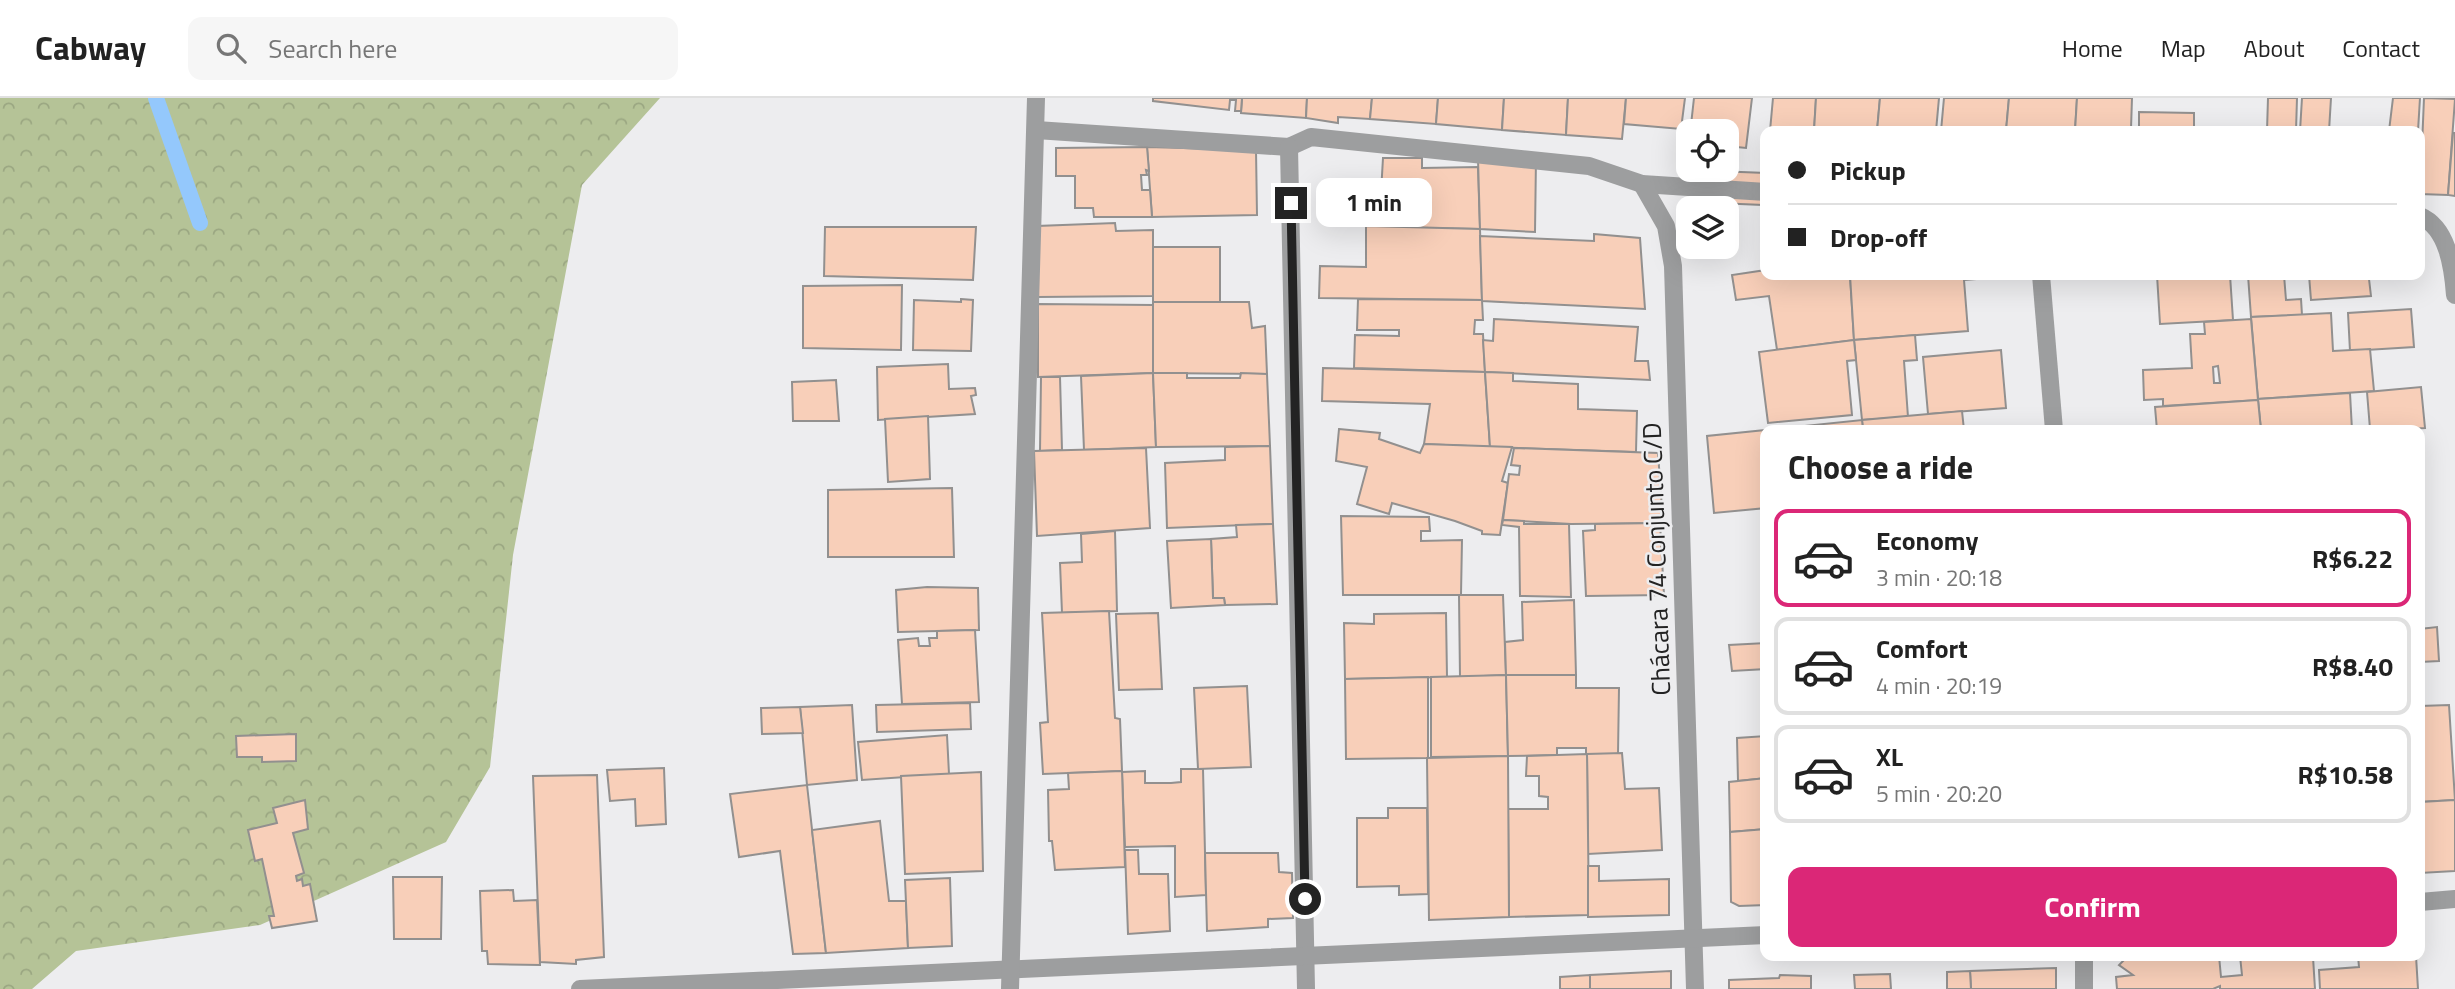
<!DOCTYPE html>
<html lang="en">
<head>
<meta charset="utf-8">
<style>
	body { margin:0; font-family:"Titillium Web",sans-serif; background:#f6f6f6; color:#222; height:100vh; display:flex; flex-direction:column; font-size:26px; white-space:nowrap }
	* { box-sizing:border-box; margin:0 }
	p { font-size:23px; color:#767676 }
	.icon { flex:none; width:38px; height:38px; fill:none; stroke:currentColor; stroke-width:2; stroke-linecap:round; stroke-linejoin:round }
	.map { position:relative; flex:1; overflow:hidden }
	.sheet { position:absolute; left:1760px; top:327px; width:665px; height:536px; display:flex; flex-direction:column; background:#fff; border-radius:14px; box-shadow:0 7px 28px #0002 }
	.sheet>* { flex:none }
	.guide { position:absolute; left:1760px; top:28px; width:665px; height:154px; border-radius:14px; box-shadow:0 7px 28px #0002; display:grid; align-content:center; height:154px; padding:0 28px; background:#fff }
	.controls { position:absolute; left:1676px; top:21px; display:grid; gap:14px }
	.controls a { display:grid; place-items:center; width:63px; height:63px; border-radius:14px; background:#fff; box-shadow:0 7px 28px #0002; font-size:35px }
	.end { position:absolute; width:32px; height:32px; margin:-16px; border:9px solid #232323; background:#fff; box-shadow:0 0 0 4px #fff }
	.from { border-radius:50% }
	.bubble { position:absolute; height:49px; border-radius:14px; background:#fff; box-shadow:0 7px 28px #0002; font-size:23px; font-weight:700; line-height:49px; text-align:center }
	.guide b { display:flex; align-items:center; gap:24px; height:66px; font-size:26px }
	.guide b+b { border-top:2px solid #e0e0e0 }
	.guide i { width:18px; height:18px; background:#222 }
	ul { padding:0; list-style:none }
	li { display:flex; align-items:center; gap:21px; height:98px; margin:0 14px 10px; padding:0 14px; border:4px solid #e0e0e0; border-radius:14px }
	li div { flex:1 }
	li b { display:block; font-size:26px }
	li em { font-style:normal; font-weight:700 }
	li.current { border-color:#db2777 }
	li>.icon { width:63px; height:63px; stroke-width:1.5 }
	h2 { padding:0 28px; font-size:32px; line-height:84px }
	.button { display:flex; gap:14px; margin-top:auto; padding:14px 28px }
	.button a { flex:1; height:80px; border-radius:14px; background:#db2777; color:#fff; font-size:28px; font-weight:700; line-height:80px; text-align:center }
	header { display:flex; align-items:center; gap:42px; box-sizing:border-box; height:98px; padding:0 35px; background:#fff; border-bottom:2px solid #e0e0e0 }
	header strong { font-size:33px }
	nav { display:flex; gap:38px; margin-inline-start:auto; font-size:24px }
	.search { width:490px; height:63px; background:#f6f6f6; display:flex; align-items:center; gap:18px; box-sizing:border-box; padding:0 24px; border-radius:14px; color:#767676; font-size:26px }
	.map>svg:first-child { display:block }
</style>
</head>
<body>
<header>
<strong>Cabway</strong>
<div class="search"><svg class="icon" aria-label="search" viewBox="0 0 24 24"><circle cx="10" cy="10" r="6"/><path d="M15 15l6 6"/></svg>Search here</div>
<nav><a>Home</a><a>Map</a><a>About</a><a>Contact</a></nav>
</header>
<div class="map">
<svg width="2455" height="891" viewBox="0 0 2455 891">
	<defs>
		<pattern id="forest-crowns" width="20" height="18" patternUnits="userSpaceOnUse" patternTransform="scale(1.75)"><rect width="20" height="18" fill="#b5c397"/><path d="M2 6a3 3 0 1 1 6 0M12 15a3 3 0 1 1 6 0" fill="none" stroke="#9ba782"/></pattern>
	</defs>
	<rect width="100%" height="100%" fill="#ededef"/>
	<!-- forest -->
	<path fill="url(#forest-crowns)" d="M 0,0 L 660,0 L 582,87 L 513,457 L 490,669 L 446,744 L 260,827 L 76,853 L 32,891 L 0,891 Z"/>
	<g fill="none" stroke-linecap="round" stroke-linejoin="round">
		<!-- stream -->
		<path stroke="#94c8fc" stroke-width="16" d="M 156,0 L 200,125"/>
	</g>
	<!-- building -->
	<g fill="#f8cfb9" stroke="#92908f" stroke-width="2" fill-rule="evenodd">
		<path d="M 1242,0 L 1307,0 L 1306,20 L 1241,15 Z"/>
		<path d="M 1242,0 L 1241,13 L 1235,13 L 1236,2 L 1230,2 L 1229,12 L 1153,3 L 1153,0 Z"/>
		<path d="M 1307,0 L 1372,0 L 1370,21 L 1338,19 L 1338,25 L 1306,20 Z"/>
		<path d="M 1372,0 L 1438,0 L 1436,26 L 1370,21 Z"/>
		<path d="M 1438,0 L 1504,0 L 1502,32 L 1436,26 Z"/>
		<path d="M 1504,0 L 1568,0 L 1566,37 L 1502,32 Z"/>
		<path d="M 1568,0 L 1626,0 L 1622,41 L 1566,37 Z"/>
		<path d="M 1626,0 L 1685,0 L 1681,31 L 1624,26 Z"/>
		<path d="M 1694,0 L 1752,0 L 1746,50 L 1727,48 L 1727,33 L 1689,33 L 1689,46 L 1684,46 L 1686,27 L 1691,27 Z"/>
		<path d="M 1773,0 L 1816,0 L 1814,33 L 1770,33 Z"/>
		<path d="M 1816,0 L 1880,0 L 1877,33 L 1814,33 Z"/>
		<path d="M 1880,0 L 1939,0 L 1936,33 L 1877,33 Z"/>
		<path d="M 1944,0 L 2009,0 L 2006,33 L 1941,33 Z"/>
		<path d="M 2009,0 L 2077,0 L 2075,33 L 2006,33 Z"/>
		<path d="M 2077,0 L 2132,0 L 2131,31 L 2099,30 L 2099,32 L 2117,33 L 2075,33 Z"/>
		<path d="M 2268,0 L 2297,0 L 2296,33 L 2267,33 Z"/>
		<path d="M 2302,0 L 2331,0 L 2329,33 L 2300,33 Z"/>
		<path d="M 2393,0 L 2420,0 L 2418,33 L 2389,33 Z"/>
		<path d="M 2424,0 L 2455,1 L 2448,97 L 2420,96 Z"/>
		<path d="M 2139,14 L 2194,15 L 2194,33 L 2139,33 Z"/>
		<path d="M 2203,30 L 2260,33 L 2202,33 Z"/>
		<path d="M 2453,35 L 2455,35 L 2455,98 L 2448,97 Z"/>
		<path d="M 1147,49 L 1256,52 L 1257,117 L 1152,119 Z"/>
		<path d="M 1147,49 L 1149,73 L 1146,72 L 1147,77 L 1141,77 L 1142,92 L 1150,92 L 1152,119 L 1094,119 L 1093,110 L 1075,110 L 1075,78 L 1056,78 L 1056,50 Z"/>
		<path d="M 1383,60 L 1422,60 L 1422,70 L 1478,69 L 1480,131 L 1379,129 Z"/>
		<path d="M 1536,60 L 1535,134 L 1480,131 L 1478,61 Z"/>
		<path d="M 1690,72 L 1766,75 L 1766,133 L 1762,133 L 1763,107 L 1693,104 Z"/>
		<path d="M 1115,125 L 1116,133 L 1153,132 L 1153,198 L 1037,199 L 1037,128 Z"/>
		<path d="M 1366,128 L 1480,131 L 1482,202 L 1319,200 L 1320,168 L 1366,169 Z"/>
		<path d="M 825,129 L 976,129 L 973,182 L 824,178 Z"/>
		<path d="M 1594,136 L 1640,140 L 1645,211 L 1482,203 L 1480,138 L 1594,143 Z"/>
		<rect x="1153" y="149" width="67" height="55"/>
		<path d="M 1766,172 L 1766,177 L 1850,177 L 1854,242 L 1777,252 L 1769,198 L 1736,202 L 1732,177 Z"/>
		<path d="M 1850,177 L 2013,177 L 2013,178 L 1964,182 L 1968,233 L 1854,242 Z"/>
		<path d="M 2157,177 L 2230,177 L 2233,222 L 2160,226 Z"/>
		<path d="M 2248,177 L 2284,177 L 2286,202 L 2301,201 L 2302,217 L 2251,219 Z"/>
		<path d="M 2309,177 L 2386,177 L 2386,179 L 2369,181 L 2371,198 L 2311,202 Z"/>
		<path d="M 902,187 L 901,252 L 803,250 L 803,188 Z"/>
		<path d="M 961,201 L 973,202 L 971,253 L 913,252 L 914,202 L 961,204 Z"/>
		<path d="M 1358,201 L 1482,202 L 1483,222 L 1475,222 L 1474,236 L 1483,236 L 1485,274 L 1354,270 L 1355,237 L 1399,238 L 1399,232 L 1357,232 Z"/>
		<path d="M 1153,204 L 1249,204 L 1252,230 L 1265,228 L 1267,276 L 1153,275 Z"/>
		<path d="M 1038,206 L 1153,207 L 1153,275 L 1038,279 Z"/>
		<path d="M 2411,211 L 2414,249 L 2350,253 L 2348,215 Z"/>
		<path d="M 2331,215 L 2333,253 L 2370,251 L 2374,293 L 2258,301 L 2251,219 Z"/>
		<path d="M 1494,221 L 1638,229 L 1635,263 L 1648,263 L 1650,282 L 1485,274 L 1483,242 L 1493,243 Z"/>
		<path d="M 2251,221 L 2258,302 L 2163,308 L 2163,301 L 2144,302 L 2143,272 L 2192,270 L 2190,236 L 2205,236 L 2204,224 ZM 2218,268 L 2220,285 L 2214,285 L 2213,269 Z"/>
		<path d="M 1915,237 L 1917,262 L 1904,263 L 1908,319 L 1862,322 L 1854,242 Z"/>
		<path d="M 1854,242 L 1856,262 L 1847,263 L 1852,317 L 1768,325 L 1759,254 Z"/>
		<path d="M 2001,252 L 2006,310 L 1928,316 L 1923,259 Z"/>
		<path d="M 948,266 L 949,291 L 975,290 L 976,297 L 971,298 L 975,316 L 878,322 L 877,269 Z"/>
		<path d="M 1323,270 L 1485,274 L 1490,349 L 1424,346 L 1430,306 L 1322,303 Z"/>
		<path d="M 1485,274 L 1513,275 L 1513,283 L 1578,286 L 1578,311 L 1637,313 L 1636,354 L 1490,349 Z"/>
		<path d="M 1153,275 L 1156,349 L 1084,352 L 1081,278 Z"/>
		<path d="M 1153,275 L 1187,275 L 1187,280 L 1240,280 L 1241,275 L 1267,276 L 1270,348 L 1156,349 Z"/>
		<path d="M 1041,279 L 1060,279 L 1062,352 L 1040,353 Z"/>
		<path d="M 836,282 L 839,323 L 793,323 L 792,284 Z"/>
		<path d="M 2421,289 L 2425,330 L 2387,332 L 2261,332 L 2258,301 L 2350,295 L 2352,332 L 2370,331 L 2367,294 Z"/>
		<path d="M 2258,302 L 2261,332 L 2157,332 L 2155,309 Z"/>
		<path d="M 1962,313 L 1964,332 L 1863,332 L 1862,322 Z"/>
		<path d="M 928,318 L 930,381 L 888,384 L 885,321 Z"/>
		<path d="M 1862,322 L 1863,332 L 1766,332 L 1766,410 L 1714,415 L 1707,338 Z"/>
		<path d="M 1339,331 L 1380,335 L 1379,341 L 1420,355 L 1424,346 L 1512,349 L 1502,383 L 1508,385 L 1500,437 L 1482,436 L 1482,433 L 1455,423 L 1392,405 L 1389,416 L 1357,406 L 1367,369 L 1336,363 Z"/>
		<path d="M 1270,348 L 1273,426 L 1167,430 L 1165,365 L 1225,362 L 1225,349 Z"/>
		<path d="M 1146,350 L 1150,430 L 1037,438 L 1034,353 Z"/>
		<path d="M 1514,350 L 1658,355 L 1663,425 L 1571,426 L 1503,422 L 1509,376 L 1519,377 L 1520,368 L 1511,367 Z"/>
		<path d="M 952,390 L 954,459 L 828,459 L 828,392 Z"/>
		<path d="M 1341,418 L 1429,419 L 1430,433 L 1421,433 L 1421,443 L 1462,442 L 1461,497 L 1343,497 Z"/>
		<path d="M 1503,422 L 1524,423 L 1524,426 L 1569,426 L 1571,499 L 1520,498 L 1519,429 L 1502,427 Z"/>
		<path d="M 1660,425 L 1664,497 L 1586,498 L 1583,433 L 1595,432 L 1595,426 Z"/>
		<path d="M 1273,426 L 1277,506 L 1225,507 L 1224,500 L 1213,500 L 1211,441 L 1237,439 L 1236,427 Z"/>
		<path d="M 1115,433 L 1117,513 L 1062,515 L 1060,465 L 1082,464 L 1081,436 Z"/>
		<path d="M 1211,441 L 1213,500 L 1224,500 L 1225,507 L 1171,510 L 1167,443 Z"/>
		<path d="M 927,489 L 978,490 L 979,532 L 898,534 L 896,492 Z"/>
		<path d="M 1459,497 L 1503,497 L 1506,577 L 1460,579 Z"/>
		<path d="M 1574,502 L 1576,577 L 1506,577 L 1505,544 L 1523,542 L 1522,504 Z"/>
		<path d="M 1109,513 L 1115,620 L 1120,621 L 1122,673 L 1043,676 L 1040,625 L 1048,624 L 1042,515 Z"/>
		<path d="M 1158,515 L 1162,591 L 1119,592 L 1116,516 Z"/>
		<path d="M 1446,515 L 1447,579 L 1345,581 L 1344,525 L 1374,526 L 1374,516 Z"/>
		<path d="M 2437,529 L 2439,563 L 2420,564 L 2420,531 Z"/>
		<path d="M 975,532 L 979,604 L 902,606 L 898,542 L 918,540 L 919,548 L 930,548 L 929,540 L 937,540 L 937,533 Z"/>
		<path d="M 1766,545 L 1766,571 L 1732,573 L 1729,547 Z"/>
		<path d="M 1506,577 L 1508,658 L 1431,659 L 1431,579 Z"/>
		<path d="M 1506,577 L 1576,577 L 1576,590 L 1619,590 L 1618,656 L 1586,656 L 1586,650 L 1557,650 L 1557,657 L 1508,658 Z"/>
		<path d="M 1428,579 L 1428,660 L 1346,661 L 1345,581 Z"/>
		<path d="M 1247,588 L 1251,669 L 1198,671 L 1194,590 Z"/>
		<path d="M 970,605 L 971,631 L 877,634 L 876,607 Z"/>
		<path d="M 852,607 L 857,682 L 807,687 L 800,609 Z"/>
		<path d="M 2449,607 L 2455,702 L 2420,704 L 2420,608 Z"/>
		<path d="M 800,609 L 803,635 L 762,636 L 761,610 Z"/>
		<path d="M 296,636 L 296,663 L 262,664 L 262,659 L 237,659 L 236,638 Z"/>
		<path d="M 947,637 L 949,676 L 862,682 L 858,644 Z"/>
		<path d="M 1766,638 L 1766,680 L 1738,683 L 1737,640 Z"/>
		<path d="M 1622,655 L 1625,691 L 1659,690 L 1662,752 L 1588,756 L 1587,656 Z"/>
		<path d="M 1587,656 L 1589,817 L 1509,819 L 1508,711 L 1548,711 L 1548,699 L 1539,698 L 1539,678 L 1526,678 L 1527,658 Z"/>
		<path d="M 1508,658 L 1509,819 L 1429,822 L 1427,660 Z"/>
		<path d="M 664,670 L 666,726 L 636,728 L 635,701 L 610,703 L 607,672 Z"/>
		<path d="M 1181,671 L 1203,671 L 1206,797 L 1175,799 L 1175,748 L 1125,749 L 1122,674 L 1145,673 L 1145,685 L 1171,685 L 1181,684 Z"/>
		<path d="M 1122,673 L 1125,769 L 1055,772 L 1052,743 L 1049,743 L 1048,692 L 1069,691 L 1068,675 Z"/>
		<path d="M 981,674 L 983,773 L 905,776 L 901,678 Z"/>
		<path d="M 597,677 L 604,859 L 576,862 L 576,866 L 540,864 L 533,678 Z"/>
		<path d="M 1766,680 L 1766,731 L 1730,734 L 1729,684 Z"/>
		<path d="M 807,687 L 826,855 L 793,856 L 780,753 L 739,759 L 730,696 Z"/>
		<path d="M 305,702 L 308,731 L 293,735 L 304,775 L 296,778 L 297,783 L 302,781 L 303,788 L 310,786 L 317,823 L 272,830 L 269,818 L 274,818 L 262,761 L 255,763 L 248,732 L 277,725 L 273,710 Z"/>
		<path d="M 2455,702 L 2455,773 L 2420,775 L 2420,704 Z"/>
		<path d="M 1388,710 L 1427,710 L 1428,796 L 1399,797 L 1399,788 L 1357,789 L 1357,720 L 1388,720 Z"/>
		<path d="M 880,723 L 889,803 L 906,803 L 908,850 L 826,855 L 812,732 Z"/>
		<path d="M 1766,731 L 1766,807 L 1739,808 L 1731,804 L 1730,734 Z"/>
		<path d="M 1125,752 L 1138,752 L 1139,776 L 1168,776 L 1170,833 L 1128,836 Z"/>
		<path d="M 1205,755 L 1278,755 L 1279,774 L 1292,775 L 1293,820 L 1268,821 L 1268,829 L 1207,833 Z"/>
		<path d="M 1588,768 L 1599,768 L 1599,783 L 1669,781 L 1669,817 L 1588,819 Z"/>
		<path d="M 393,779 L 442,779 L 441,841 L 394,841 Z"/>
		<path d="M 950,780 L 952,848 L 908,850 L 905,782 Z"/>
		<path d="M 513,792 L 514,803 L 537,802 L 540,867 L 488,866 L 487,853 L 482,853 L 480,793 Z"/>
		<path d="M 2128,858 L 2219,858 L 2221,879 L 2242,877 L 2240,858 L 2318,858 L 2318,859 L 2313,859 L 2315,891 L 2220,891 L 2220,888 L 2213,891 L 2117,891 L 2116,879 L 2133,877 L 2119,867 Z"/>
		<path d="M 2358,858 L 2416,858 L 2418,891 L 2320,891 L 2319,872 L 2359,869 Z"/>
		<path d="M 2056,870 L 2056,891 L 1971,891 L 1970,873 Z"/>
		<path d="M 1671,873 L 1671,891 L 1590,891 L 1590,877 Z"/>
		<path d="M 1970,873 L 1971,891 L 1947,891 L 1947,874 Z"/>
		<path d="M 1890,876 L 1891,891 L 1855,891 L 1854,877 Z"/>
		<path d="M 1590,877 L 1590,891 L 1560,891 L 1560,879 Z"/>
		<path d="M 1780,877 L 1811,878 L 1811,891 L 1729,891 L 1729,882 L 1779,880 Z"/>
	</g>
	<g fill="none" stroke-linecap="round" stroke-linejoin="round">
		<!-- street -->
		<g stroke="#9d9e9f" stroke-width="18">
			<path d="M 1036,32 L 1289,49 L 1311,39 L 1589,68 L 1642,86 L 1766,94"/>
			<path d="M 1289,49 L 1306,891"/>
			<path d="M 1642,86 L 1666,128 L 1673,168 L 1695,891"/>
			<path d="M 2420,118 C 2448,130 2453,170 2455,197"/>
			<path d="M 2041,177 L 2054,332"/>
			<path d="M 2420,804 L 2455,801"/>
			<path d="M 2084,858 L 2084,891"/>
			<path d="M 580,891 L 1766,837"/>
			<path d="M 1010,891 L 1036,0"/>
		</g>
	</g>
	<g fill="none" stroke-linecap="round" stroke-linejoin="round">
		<!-- route -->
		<path stroke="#232323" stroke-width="9" d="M 1291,105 L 1305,801"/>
	</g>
	<g text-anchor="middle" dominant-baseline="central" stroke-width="5" stroke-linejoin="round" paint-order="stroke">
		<!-- street labels -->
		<g font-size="26" fill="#232323" stroke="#ededef">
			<text transform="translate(1656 461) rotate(-92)">Chácara 74 Conjunto C/D</text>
		</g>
	</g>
</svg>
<div class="controls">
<a><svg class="icon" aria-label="locate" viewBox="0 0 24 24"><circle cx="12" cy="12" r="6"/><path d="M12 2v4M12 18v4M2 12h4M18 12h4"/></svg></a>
<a><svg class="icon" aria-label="layers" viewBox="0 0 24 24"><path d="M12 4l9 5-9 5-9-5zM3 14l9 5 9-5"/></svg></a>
</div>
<i class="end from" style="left:1305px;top:801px"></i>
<i class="end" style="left:1291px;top:105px"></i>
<div class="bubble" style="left:1316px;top:80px;width:116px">1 min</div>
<div class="guide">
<b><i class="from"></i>Pickup</b>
<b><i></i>Drop-off</b>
</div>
<section class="sheet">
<h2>Choose a ride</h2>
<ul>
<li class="current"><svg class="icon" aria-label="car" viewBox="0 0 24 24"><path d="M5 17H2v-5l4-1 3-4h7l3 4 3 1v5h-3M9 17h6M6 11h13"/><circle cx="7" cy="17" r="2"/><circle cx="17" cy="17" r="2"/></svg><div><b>Economy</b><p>3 min · 20:18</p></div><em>R$6.22</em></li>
<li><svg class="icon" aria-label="car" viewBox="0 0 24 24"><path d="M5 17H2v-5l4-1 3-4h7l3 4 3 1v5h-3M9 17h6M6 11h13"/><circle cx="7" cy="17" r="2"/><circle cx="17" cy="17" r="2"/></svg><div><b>Comfort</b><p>4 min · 20:19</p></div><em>R$8.40</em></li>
<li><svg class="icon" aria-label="car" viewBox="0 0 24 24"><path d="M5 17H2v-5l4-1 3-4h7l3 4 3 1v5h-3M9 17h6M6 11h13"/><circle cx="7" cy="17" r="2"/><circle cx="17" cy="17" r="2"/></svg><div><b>XL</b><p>5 min · 20:20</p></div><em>R$10.58</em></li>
</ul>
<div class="button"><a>Confirm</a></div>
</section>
</div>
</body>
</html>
